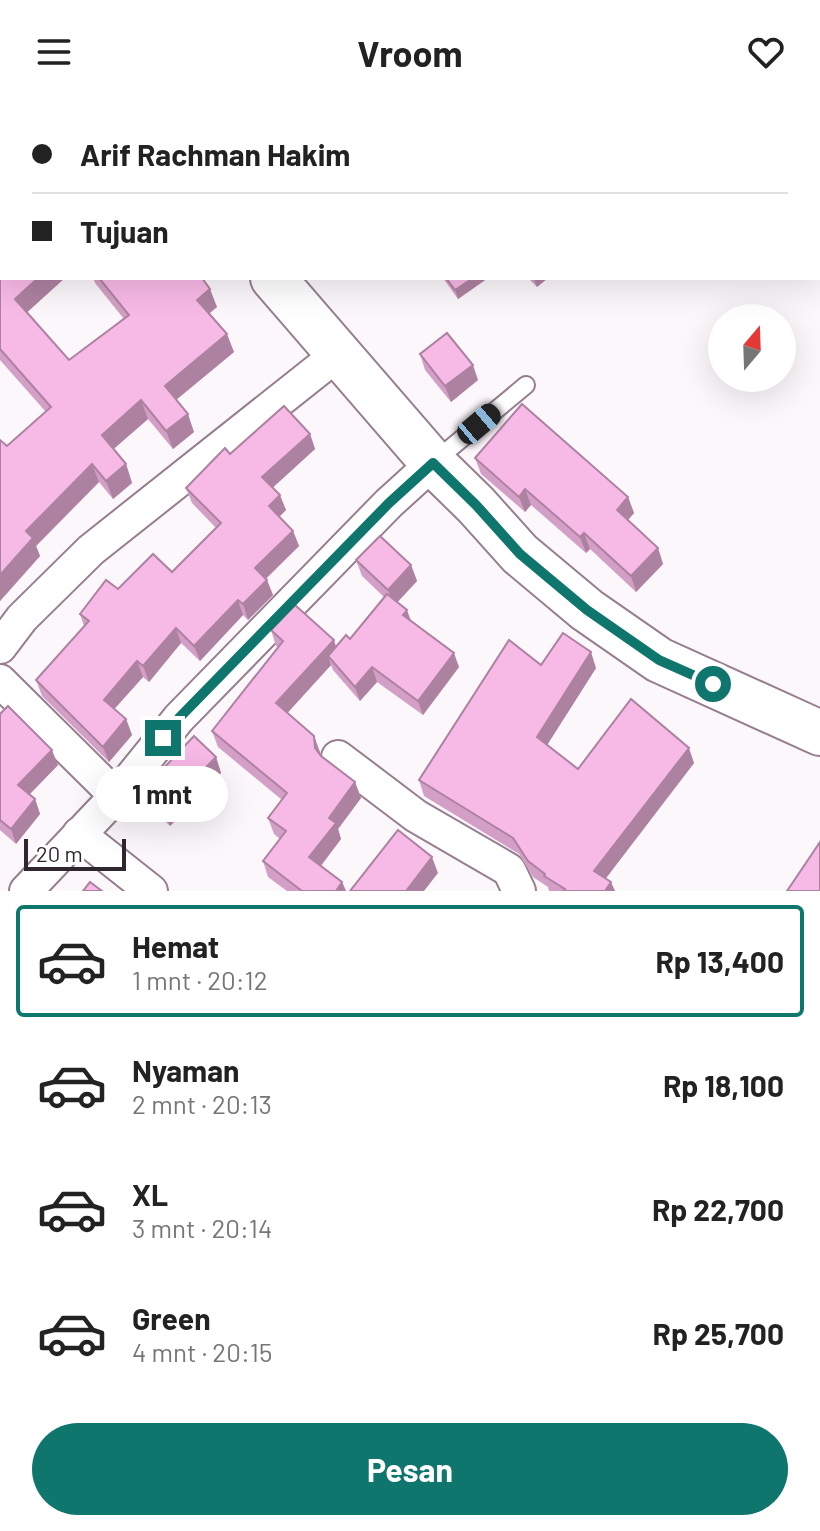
<!DOCTYPE html>
<html lang="id">
<head>
<meta charset="utf-8">
<style>
	body { margin:0; font-family:Barlow,sans-serif; background:#f6f6f6; color:#222; height:100vh; display:flex; flex-direction:column; font-size:30px; white-space:nowrap }
	* { box-sizing:border-box; margin:0 }
	p { font-size:26px; color:#767676 }
	.icon { flex:none; width:44px; height:44px; fill:none; stroke:currentColor; stroke-width:2; stroke-linecap:round; stroke-linejoin:round }
	.map { position:relative; height:787px; overflow:hidden }
	.details { display:flex; flex-direction:column; background:#fff; flex:1 }
	.details>* { flex:none }
	.hud { position:absolute; left:0px; top:0px; width:820px; height:176px; box-shadow:0 8px 32px #0002; display:grid; align-content:center; height:176px; padding:0 32px; background:#fff }
	.needle { width:52px; rotate:19deg }
	.buttons { position:absolute; left:708px; top:200px; display:grid; gap:16px }
	.buttons a { display:grid; place-items:center; width:88px; height:88px; border-radius:50%; background:#fff; box-shadow:0 8px 32px #0002; font-size:40px }
	.scale { position:absolute; left:24px; bottom:20px; width:102px; box-sizing:border-box; padding-left:8px; border:4px solid #30272e; border-top:0; font-size:22px; line-height:28px; white-space:nowrap; color:#30272e; -webkit-text-stroke:6px #fff; paint-order:stroke }
	.end { position:absolute; width:36px; height:36px; margin:-18px; border:10px solid #0f766e; background:#fff; box-shadow:0 0 0 4px #fff }
	.from { border-radius:50% }
	.bubble { position:absolute; height:56px; border-radius:28px; background:#fff; box-shadow:0 8px 32px #0002; font-size:26px; font-weight:700; line-height:56px; text-align:center }
	.car { position:absolute; width:24px; height:48px; margin:-24px -12px; border-radius:10px; box-shadow:0 0 6px 2px #0007; background:linear-gradient(#222 24%,#8ab4d8 0 40%,#222 0 76%,#8ab4d8 0 86%,#222 0) }
	.hud b { display:flex; align-items:center; gap:28px; height:76px; font-size:30px }
	.hud b+b { border-top:2px solid #e0e0e0 }
	.hud i { width:20px; height:20px; background:#222 }
	ul { padding:14px 0 0; list-style:none }
	li { display:flex; align-items:center; gap:24px; height:112px; margin:0 16px 12px; padding:0 16px; border:4px solid transparent; border-radius:8px }
	li div { flex:1 }
	li b { display:block; font-size:30px }
	li em { font-style:normal; font-weight:700 }
	li.active { border-color:#0f766e }
	li>.icon { width:72px; height:72px; stroke-width:1.5 }
	.action { display:flex; gap:16px; margin-top:auto; padding:16px 32px }
	.action a { flex:1; height:92px; border-radius:48px; background:#0f766e; color:#fff; font-size:32px; font-weight:700; line-height:92px; text-align:center }
	header { display:flex; justify-content:space-between; align-items:center; height:104px; padding:0 32px; background:#fff; font-size:36px; font-weight:700 }
	.map>svg:first-child { display:block }
</style>
</head>
<body>
<header><svg class="icon" aria-label="menu" viewBox="0 0 24 24"><path d="M4 6h16M4 12h16M4 18h16"/></svg>Vroom<svg class="icon" aria-label="heart" viewBox="0 0 24 24"><path d="M12 20l-8-8c-3-5 5-10 8-4 3-6 11-1 8 4z"/></svg></header>
<div class="map">
<svg width="820" height="787" viewBox="0 0 820 787">
	<rect width="100%" height="100%" fill="#fcf7fb"/>
	<g fill="none" stroke-linecap="round" stroke-linejoin="round">
		<defs>
			<path id="service" d="M 435,357 L 526,281"/>
			<g id="minor">
				<path d="M 447,0 L 449,2"/>
				<path d="M 336,2 L 338,0"/>
				<path d="M 510,2 L 512,0"/>
				<path d="M 0,543 L 22,514 L 91,446 L 338,250"/>
				<path d="M 0,577 L 116,692"/>
				<path d="M 338,653 L 416,712 L 509,766 L 519,787"/>
				<path d="M 79,730 L 151,787"/>
				<path d="M 26,787 L 116,692 L 179,614 L 389,399 L 433,359"/>
			</g>
			<g id="primary">
				<path d="M 135,0 L 136,2"/>
				<path d="M 273,174 L 433,359 L 476,401 L 520,450 L 587,506 L 659,556 L 820,629"/>
			</g>
		</defs>
		<!-- service casing -->
		<use href="#service" stroke="#967e8f" stroke-width="20"/>
		<!-- minor casing -->
		<use href="#minor" stroke="#967e8f" stroke-width="36"/>
		<!-- primary casing -->
		<use href="#primary" stroke="#967e8f" stroke-width="48"/>
		<!-- service -->
		<use href="#service" stroke="#fff" stroke-width="16"/>
		<!-- minor -->
		<use href="#minor" stroke="#fff" stroke-width="32"/>
		<!-- primary -->
		<use href="#primary" stroke="#fff" stroke-width="44"/>
	</g>
	<!-- wall -->
	<g fill="#d49fc6">
		<path d="M 0,140 L 27,208 L 69,256 L 124,215 L 95,179 L 93,174 L 202,174 L 217,203 L 209,210 L 234,248 L 176,296 L 194,328 L 173,345 L 148,315 L 113,345 L 126,360 L 132,379 L 113,395 L 99,378 L 36,442 L 40,452 L 0,497 L 0,336 L 7,342 L 46,308 L 0,256 Z"/>
		<path d="M 443,174 L 488,174 L 458,195 Z"/>
		<path d="M 528,174 L 548,174 L 537,183 Z"/>
		<path d="M 420,250 L 478,276 L 451,298 L 425,266 Z"/>
		<path d="M 310,330 L 315,345 L 273,383 L 286,406 L 279,413 L 293,427 L 299,442 L 266,475 L 273,491 L 248,516 L 243,511 L 200,557 L 181,539 L 149,578 L 143,573 L 114,605 L 126,615 L 132,631 L 109,658 L 42,592 L 36,576 L 84,522 L 80,510 L 118,485 L 172,468 L 216,424 L 192,399 L 186,384 L 230,350 Z"/>
		<path d="M 475,354 L 628,393 L 634,409 L 628,416 L 658,444 L 663,460 L 636,488 L 590,445 L 586,449 L 531,401 L 525,408 L 481,370 Z"/>
		<path d="M 356,456 L 411,461 L 417,477 L 397,498 L 411,516 L 459,563 L 423,611 L 377,578 L 360,597 L 333,566 L 331,561 L 287,609 L 320,648 L 320,651 L 355,678 L 361,694 L 338,725 L 341,735 L 321,762 L 342,778 L 346,787 L 287,787 L 268,773 L 263,757 L 280,735 L 274,730 L 268,714 L 282,696 L 218,643 L 212,627 L 278,543 L 276,542 L 271,526 L 336,543 L 350,535 L 384,493 L 362,472 Z"/>
		<path d="M 541,561 L 596,564 L 547,641 L 578,665 L 694,659 L 606,774 L 615,787 L 549,787 L 548,783 L 533,773 L 519,750 L 424,692 L 419,676 Z"/>
		<path d="M 0,610 L 58,661 L 29,691 L 35,695 L 40,710 L 16,740 L 0,726 Z"/>
		<path d="M 216,653 L 221,669 L 170,722 L 149,702 L 143,686 Z"/>
	</g>
	<!-- shaded-wall -->
	<g fill="#ad82a1">
		<path d="M 254,0 L 295,0 L 292,2 L 251,2 Z"/>
		<path d="M 38,174 L 65,174 L 22,213 L 15,195 Z"/>
		<path d="M 473,174 L 488,174 L 458,195 L 455,186 Z"/>
		<path d="M 535,174 L 548,174 L 537,183 L 534,175 Z"/>
		<path d="M 210,185 L 217,203 L 203,214 L 197,196 Z"/>
		<path d="M 227,230 L 234,248 L 171,300 L 165,282 Z"/>
		<path d="M 473,261 L 478,276 L 451,298 L 445,282 Z"/>
		<path d="M 141,296 L 148,315 L 108,350 L 102,331 Z"/>
		<path d="M 188,310 L 194,328 L 173,345 L 166,327 Z"/>
		<path d="M 310,330 L 315,345 L 268,388 L 262,373 Z"/>
		<path d="M 92,360 L 99,378 L 36,442 L 40,452 L 0,497 L 0,471 L 26,427 Z"/>
		<path d="M 126,360 L 132,379 L 113,395 L 106,377 Z"/>
		<path d="M 525,385 L 531,401 L 525,408 L 519,393 Z"/>
		<path d="M 280,391 L 286,406 L 274,418 L 269,402 Z"/>
		<path d="M 628,393 L 634,409 L 623,422 L 617,406 Z"/>
		<path d="M 293,427 L 299,442 L 260,480 L 255,464 Z"/>
		<path d="M 584,429 L 590,445 L 586,449 L 580,433 Z"/>
		<path d="M 658,444 L 663,460 L 636,488 L 631,472 Z"/>
		<path d="M 411,461 L 417,477 L 394,502 L 388,486 Z"/>
		<path d="M 267,476 L 273,491 L 248,516 L 243,500 Z"/>
		<path d="M 238,496 L 243,511 L 200,557 L 194,542 Z"/>
		<path d="M 407,506 L 412,520 L 403,511 Z"/>
		<path d="M 176,524 L 181,539 L 149,578 L 143,562 Z"/>
		<path d="M 334,536 L 339,552 L 328,552 L 331,561 L 282,615 L 276,599 Z"/>
		<path d="M 591,548 L 596,564 L 542,649 L 537,633 Z"/>
		<path d="M 454,549 L 459,563 L 423,611 L 418,597 Z"/>
		<path d="M 137,557 L 143,573 L 109,611 L 104,596 Z"/>
		<path d="M 372,563 L 377,578 L 360,597 L 355,583 Z"/>
		<path d="M 126,615 L 132,631 L 109,658 L 103,643 Z"/>
		<path d="M 314,632 L 320,648 L 320,660 L 315,644 Z"/>
		<path d="M 689,644 L 694,659 L 600,782 L 594,767 Z"/>
		<path d="M 52,646 L 58,661 L 24,696 L 18,681 Z"/>
		<path d="M 216,653 L 221,669 L 170,722 L 164,706 Z"/>
		<path d="M 355,678 L 361,694 L 338,725 L 341,735 L 315,769 L 309,753 L 329,714 Z"/>
		<path d="M 35,695 L 40,710 L 16,740 L 11,725 Z"/>
		<path d="M 432,753 L 438,769 L 424,787 L 406,787 Z"/>
		<path d="M 342,778 L 346,787 L 336,787 Z"/>
		<path d="M 611,778 L 615,787 L 605,787 Z"/>
	</g>
	<!-- building -->
	<g fill="#f7b9e6" stroke="#ad82a1" stroke-width="2">
		<path d="M 193,0 L 254,0 L 251,2 L 195,2 Z"/>
		<path d="M 2,139 L 2,174 L 38,174 L 15,195 L 69,256 L 129,211 L 99,174 L 202,174 L 210,185 L 197,196 L 227,230 L 165,282 L 188,310 L 166,327 L 141,296 L 102,331 L 126,360 L 106,377 L 92,360 L 26,427 L 33,434 L 0,471 L 0,336 L 7,342 L 51,303 L 0,245 L 0,140 Z"/>
		<path d="M 446,174 L 473,174 L 455,186 Z"/>
		<path d="M 447,229 L 473,261 L 445,282 L 420,250 Z"/>
		<path d="M 522,300 L 628,393 L 617,406 L 658,444 L 631,472 L 584,429 L 580,433 L 525,385 L 519,393 L 475,354 Z"/>
		<path d="M 284,302 L 310,330 L 262,373 L 280,391 L 269,402 L 293,427 L 255,464 L 267,476 L 243,500 L 238,496 L 194,542 L 176,524 L 143,562 L 137,557 L 104,596 L 126,615 L 103,643 L 36,576 L 89,517 L 80,510 L 106,476 L 118,485 L 153,450 L 172,468 L 221,419 L 186,384 L 225,344 L 230,350 Z"/>
		<path d="M 380,432 L 411,461 L 388,486 L 356,456 Z"/>
		<path d="M 387,490 L 407,506 L 403,511 L 454,549 L 418,597 L 372,563 L 355,583 L 328,552 L 346,531 L 350,535 Z"/>
		<path d="M 295,501 L 334,536 L 276,599 L 314,632 L 315,644 L 321,652 L 355,678 L 329,714 L 336,719 L 309,753 L 342,778 L 336,787 L 302,787 L 263,757 L 286,727 L 268,714 L 287,689 L 212,627 L 283,537 L 271,526 Z"/>
		<path d="M 563,529 L 591,548 L 537,633 L 578,665 L 631,595 L 689,644 L 594,767 L 611,778 L 605,787 L 563,787 L 565,785 L 544,772 L 545,770 L 528,757 L 513,734 L 419,676 L 509,536 L 541,561 Z"/>
		<path d="M 8,602 L 52,646 L 18,681 L 35,695 L 11,725 L 0,716 L 0,610 Z"/>
		<path d="M 194,632 L 216,653 L 164,706 L 143,686 Z"/>
		<path d="M 398,726 L 432,753 L 406,787 L 350,787 Z"/>
		<path d="M 820,738 L 820,787 L 787,787 Z"/>
		<path d="M 90,778 L 102,787 L 83,787 Z"/>
	</g>
	<g fill="none" stroke-linecap="round" stroke-linejoin="round">
		<!-- route -->
		<path stroke="#0f766e" stroke-width="10" d="M 163,634 L 179,614 L 389,399 L 433,359 L 476,401 L 520,450 L 587,506 L 659,556 L 713,580"/>
	</g>
</svg>
<div class="buttons">
<a><svg class="needle" viewBox="-14 -14 28 28"><path d="M0-13l5 13h-10z" fill="#e53935"/><path d="M0 13l5-13h-10z" fill="#767676"/></svg></a>
</div>
<div class="scale">20 m</div>
<i class="end from" style="left:713px;top:580px"></i>
<i class="end" style="left:163px;top:634px"></i>
<div class="bubble" style="left:96px;top:662px;width:132px">1 mnt</div>
<i class="car" style="left:479px;top:320px;rotate:50deg"></i>
<div class="hud">
<b><i class="from"></i>Arif Rachman Hakim</b>
<b><i></i>Tujuan</b>
</div>
</div>
<section class="details">
<ul>
<li class="active"><svg class="icon" aria-label="car" viewBox="0 0 24 24"><path d="M5 17H2v-5l4-1 3-4h7l3 4 3 1v5h-3M9 17h6M6 11h13"/><circle cx="7" cy="17" r="2"/><circle cx="17" cy="17" r="2"/></svg><div><b>Hemat</b><p>1 mnt · 20:12</p></div><em>Rp 13,400</em></li>
<li><svg class="icon" aria-label="car" viewBox="0 0 24 24"><path d="M5 17H2v-5l4-1 3-4h7l3 4 3 1v5h-3M9 17h6M6 11h13"/><circle cx="7" cy="17" r="2"/><circle cx="17" cy="17" r="2"/></svg><div><b>Nyaman</b><p>2 mnt · 20:13</p></div><em>Rp 18,100</em></li>
<li><svg class="icon" aria-label="car" viewBox="0 0 24 24"><path d="M5 17H2v-5l4-1 3-4h7l3 4 3 1v5h-3M9 17h6M6 11h13"/><circle cx="7" cy="17" r="2"/><circle cx="17" cy="17" r="2"/></svg><div><b>XL</b><p>3 mnt · 20:14</p></div><em>Rp 22,700</em></li>
<li><svg class="icon" aria-label="car" viewBox="0 0 24 24"><path d="M5 17H2v-5l4-1 3-4h7l3 4 3 1v5h-3M9 17h6M6 11h13"/><circle cx="7" cy="17" r="2"/><circle cx="17" cy="17" r="2"/></svg><div><b>Green</b><p>4 mnt · 20:15</p></div><em>Rp 25,700</em></li>
</ul>
<div class="action"><a>Pesan</a></div>
</section>
</body>
</html>
